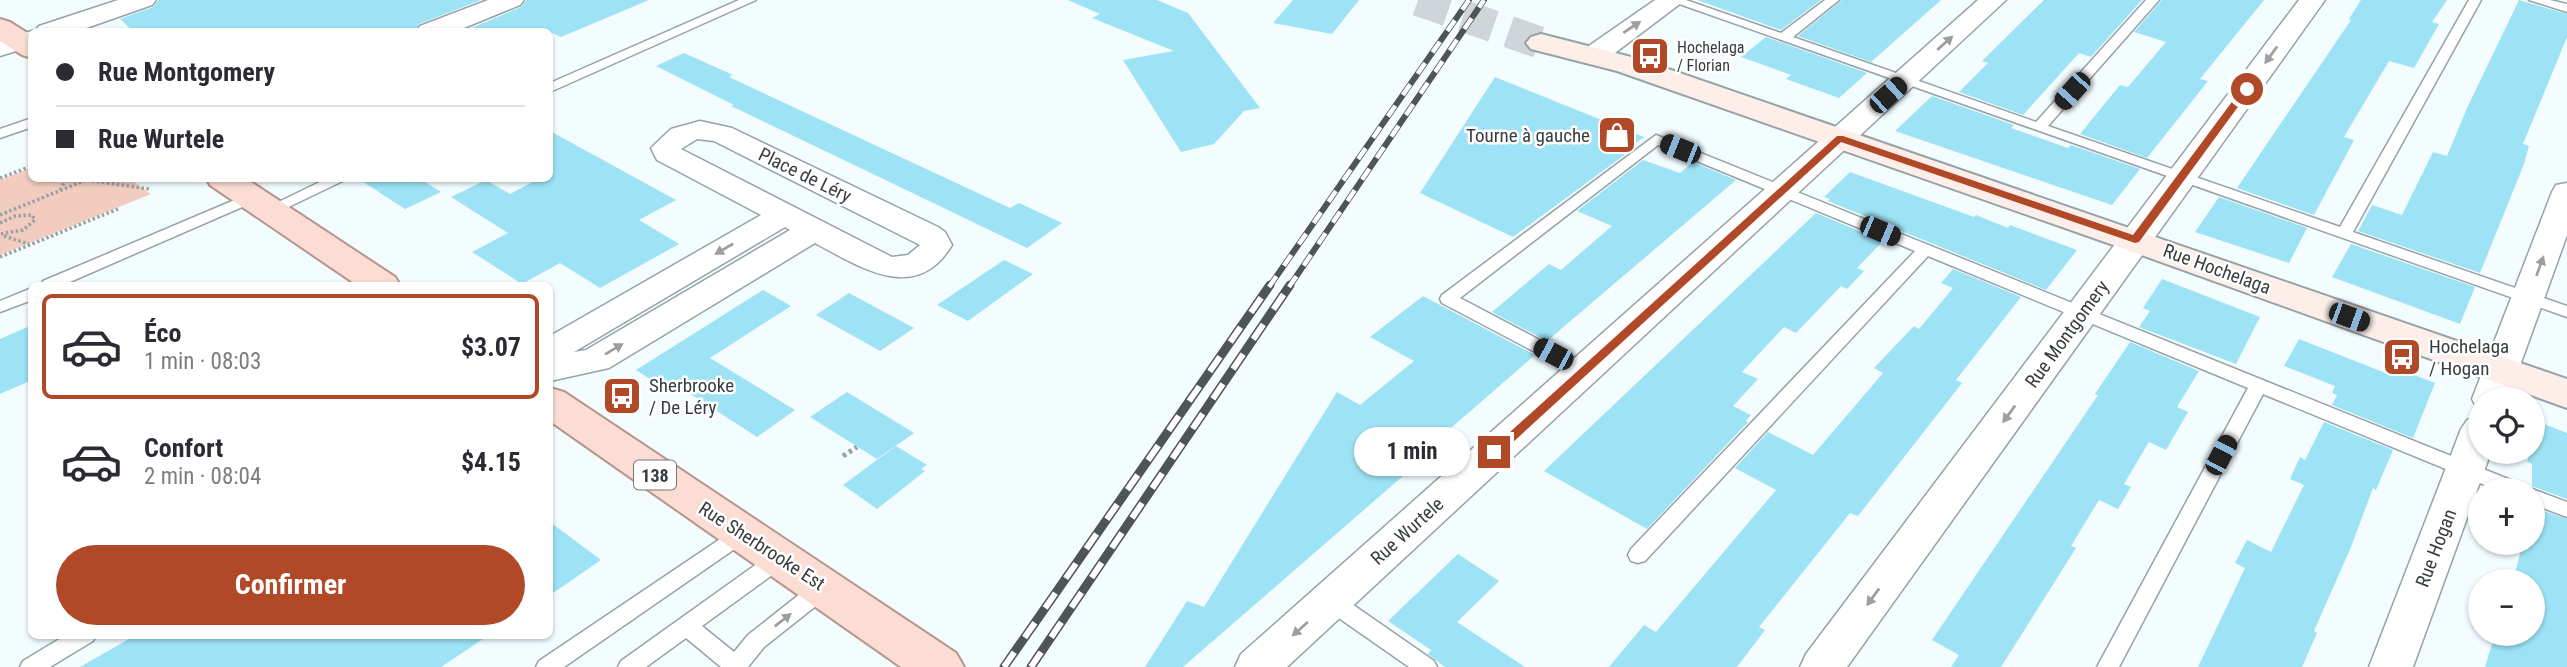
<!DOCTYPE html>
<html lang="fr">
<head>
<meta charset="utf-8">
<style>
	body { margin:0; font-family:"Roboto Condensed",sans-serif; background:#f7f7f7; color:#2b2b33; height:100vh; display:flex; flex-direction:column; font-size:26px; white-space:nowrap }
	* { box-sizing:border-box; margin:0 }
	p { font-size:23px; color:#7c7c81 }
	.icon { flex:none; width:38px; height:38px; fill:none; stroke:currentColor; stroke-width:2; stroke-linecap:round; stroke-linejoin:round }
	.map { position:relative; flex:1; overflow:hidden }
	.sheet { position:absolute; left:28px; top:282px; width:525px; height:357px; display:flex; flex-direction:column; background:#fff; border-radius:10px; box-shadow:0 2px 5px #0004 }
	.sheet>* { flex:none }
	.guide { position:absolute; left:28px; top:28px; width:525px; height:154px; border-radius:10px; box-shadow:0 2px 5px #0004; display:grid; align-content:center; height:154px; padding:0 28px; background:#fff }
	.tools { position:absolute; left:2468px; top:387px; display:grid; gap:14px }
	.tools a { display:grid; place-items:center; width:77px; height:77px; border-radius:50%; background:#fff; box-shadow:0 2px 5px #0004; font-size:35px }
	.end { position:absolute; width:32px; height:32px; margin:-16px; border:9px solid #b14928; background:#fff; box-shadow:0 0 0 4px #fff }
	.from { border-radius:50% }
	.bubble { position:absolute; height:49px; border-radius:24px; background:#fff; box-shadow:0 2px 5px #0004; font-size:23px; font-weight:700; line-height:49px; text-align:center }
	.car { position:absolute; width:21px; height:42px; margin:-21px -10px; border-radius:9px; box-shadow:0 0 5px 2px #0007; background:linear-gradient(#222 24%,#8ab4d8 0 40%,#222 0 76%,#8ab4d8 0 86%,#222 0) }
	.guide b { display:flex; align-items:center; gap:24px; height:66px; font-size:26px }
	.guide b+b { border-top:2px solid #e1e1e2 }
	.guide i { width:18px; height:18px; background:#2b2b33 }
	ul { padding:12px 0 0; list-style:none }
	li { display:flex; align-items:center; gap:21px; height:105px; margin:0 14px 10px; padding:0 14px; border:4px solid transparent; border-radius:10px }
	li div { flex:1 }
	li b { display:block; font-size:26px }
	li em { font-style:normal; font-weight:700 }
	li.on { border-color:#b14928 }
	li>.icon { width:63px; height:63px; stroke-width:1.5 }
	.cta { display:flex; gap:14px; margin-top:auto; padding:14px 28px }
	.cta a { flex:1; height:80px; border-radius:42px; background:#b14928; color:#fff; font-size:28px; font-weight:700; line-height:80px; text-align:center }
	.map>svg:first-child { display:block }
</style>
</head>
<body>
<div class="map">
<svg width="2567" height="667" viewBox="0 0 2567 667">
	<rect width="100%" height="100%" fill="#f3fcff"/>
	<!-- green -->
	<path fill="#f3ccc0" d="M 31,168 L 32,178 L 130,179 L 151,194 L 0,255 L 0,180 Z"/>
	<!-- building -->
	<g fill="#9de3f5">
		<path d="M 159,0 L 481,0 L 419,24 L 414,32 L 134,32 L 120,19 L 153,7 Z"/>
		<path d="M 527,0 L 649,0 L 561,37 L 550,32 L 462,32 L 521,7 Z"/>
		<path d="M 1068,0 L 1157,0 L 1188,13 L 1260,108 L 1244,111 L 1214,144 L 1181,152 L 1123,60 L 1174,51 L 1092,18 L 1100,14 Z"/>
		<path d="M 1293,0 L 1359,0 L 1332,34 L 1273,23 Z"/>
		<path d="M 1697,0 L 1821,0 L 1781,30 Z"/>
		<path d="M 1842,0 L 1941,0 L 1871,62 L 1798,36 Z"/>
		<path d="M 2044,0 L 2142,0 L 2091,57 L 2079,53 L 2023,115 L 1959,92 L 1988,63 L 1982,61 Z"/>
		<path d="M 2162,0 L 2264,0 L 2200,79 L 2208,81 L 2147,158 L 2080,134 L 2120,85 L 2128,87 L 2166,42 L 2134,32 Z"/>
		<path d="M 2361,0 L 2447,0 L 2432,22 L 2439,24 L 2414,68 L 2389,61 L 2344,137 L 2354,140 L 2314,215 L 2237,188 L 2351,20 L 2349,19 Z"/>
		<path d="M 2519,0 L 2567,14 L 2567,37 L 2523,144 L 2529,146 L 2524,164 L 2480,273 L 2358,231 L 2372,205 L 2402,215 L 2433,152 L 2447,156 L 2467,108 Z"/>
		<path d="M 1766,37 L 1867,73 L 1839,98 L 1786,79 L 1791,75 L 1741,57 Z"/>
		<path d="M 684,53 L 733,75 L 729,77 L 1010,208 L 1019,203 L 1062,223 L 1027,248 L 731,106 L 734,105 L 656,66 Z"/>
		<path d="M 1495,77 L 1644,137 L 1624,152 L 1627,153 L 1513,237 L 1420,193 Z"/>
		<path d="M 1932,96 L 2014,125 L 2011,128 L 2068,148 L 2071,145 L 2140,169 L 2112,205 L 1895,131 Z"/>
		<path d="M 550,131 L 676,200 L 639,220 L 679,244 L 600,288 L 560,263 L 522,284 L 472,252 L 508,233 L 451,197 L 486,180 L 510,194 L 540,178 L 550,178 Z"/>
		<path d="M 1643,160 L 1680,173 L 1693,162 L 1736,180 L 1547,341 L 1492,312 L 1549,264 L 1561,270 L 1612,226 L 1577,211 Z"/>
		<path d="M 1850,172 L 1974,217 L 1976,215 L 2008,228 L 2010,225 L 2077,250 L 2046,290 L 1828,201 L 1830,199 L 1824,197 Z"/>
		<path d="M 357,178 L 419,178 L 441,192 L 405,209 Z"/>
		<path d="M 2219,197 L 2307,228 L 2289,263 L 2195,232 Z"/>
		<path d="M 1816,213 L 1883,241 L 1857,268 L 1864,271 L 1847,289 L 1841,286 L 1796,333 L 1784,327 L 1742,372 L 1758,379 L 1733,406 L 1751,415 L 1746,421 L 1748,422 L 1647,529 L 1544,471 Z"/>
		<path d="M 2351,244 L 2475,287 L 2460,324 L 2332,277 Z"/>
		<path d="M 1004,260 L 1033,274 L 968,321 L 937,305 Z"/>
		<path d="M 1953,269 L 2021,297 L 1956,380 L 1962,383 L 1858,516 L 1850,513 L 1759,627 L 1765,630 L 1737,667 L 1609,667 L 1644,625 L 1656,632 L 1776,490 L 1735,468 L 1768,432 L 1813,455 L 1883,373 L 1874,368 L 1914,326 L 1919,329 L 1953,288 L 1941,283 Z"/>
		<path d="M 2162,279 L 2260,317 L 2236,364 L 2139,327 L 2150,311 L 2143,308 Z"/>
		<path d="M 763,290 L 791,306 L 710,358 L 795,410 L 757,437 L 672,382 L 664,388 L 636,370 Z"/>
		<path d="M 849,293 L 914,328 L 880,351 L 816,315 Z"/>
		<path d="M 1423,296 L 1535,355 L 1429,447 L 1434,449 L 1183,667 L 1145,667 L 1187,601 L 1204,607 L 1337,392 L 1360,405 L 1414,361 L 1370,337 Z"/>
		<path d="M 32,325 L 32,380 L 0,394 L 0,339 Z"/>
		<path d="M 2299,339 L 2388,374 L 2391,366 L 2435,383 L 2413,438 L 2332,405 L 2337,395 L 2332,393 L 2335,386 L 2284,366 Z"/>
		<path d="M 2130,342 L 2199,371 L 2177,407 L 2188,412 L 2166,450 L 2149,442 L 2124,484 L 2131,487 L 2118,509 L 2099,500 L 2071,546 L 2076,548 L 2001,667 L 1951,667 L 1959,655 L 1932,640 L 2098,395 L 2095,394 Z"/>
		<path d="M 847,392 L 914,433 L 877,459 L 810,417 Z"/>
		<path d="M 2324,422 L 2393,450 L 2376,490 L 2373,488 L 2351,547 L 2314,631 L 2317,633 L 2302,667 L 2198,667 L 2245,568 L 2235,563 L 2247,540 L 2271,552 L 2304,485 L 2290,479 L 2300,457 L 2305,460 Z"/>
		<path d="M 2539,422 L 2567,433 L 2567,499 L 2532,486 L 2532,464 L 2527,462 Z"/>
		<path d="M 896,446 L 927,465 L 921,469 L 925,471 L 877,509 L 843,485 Z"/>
		<path d="M 2532,507 L 2567,519 L 2567,667 L 2485,667 L 2495,634 L 2532,634 L 2532,581 L 2513,581 L 2523,542 L 2532,542 Z"/>
		<path d="M 550,522 L 601,560 L 550,595 Z"/>
		<path d="M 1458,554 L 1499,581 L 1457,622 L 1525,667 L 1445,667 L 1428,654 L 1431,650 L 1388,621 Z"/>
		<path d="M 136,635 L 489,635 L 441,667 L 80,667 Z"/>
	</g>
	<g fill="none" stroke-linecap="round" stroke-linejoin="round">
		<!-- secondary-tunnel -->
		<path stroke="#ced6d9" stroke-width="32" stroke-dasharray="32 16" stroke-linecap="butt" d="M 1418,0 L 1541,43"/>
		<defs>
			<g id="lane">
				<path d="M 739,0 L 756,0 L 550,92 L 550,83 Z"/>
				<path d="M 1668,0 L 1686,0 L 1781,33 L 1825,0 L 1839,0 L 1793,37 L 2036,122 L 2146,0 L 2159,0 L 2048,126 L 2340,227 L 2469,0 L 2481,0 L 2353,232 L 2567,306 L 2567,317 Z"/>
				<path d="M 2529,0 L 2550,0 L 2567,4 L 2567,12 Z"/>
				<path d="M 32,118 L 32,127 L 0,138 L 0,129 Z"/>
				<path d="M 1656,135 L 2523,485 L 2526,490 L 2497,490 L 2263,394 L 2119,667 L 2097,667 L 2248,388 L 1928,256 L 1645,561 L 1638,563 L 1631,561 L 1628,555 L 1631,549 L 1915,251 L 1658,145 L 1460,298 L 1589,366 L 1592,370 L 1589,374 L 1577,374 L 1442,303 L 1440,299 L 1442,295 Z"/>
				<path d="M 328,178 L 349,178 L 276,213 L 270,215 L 262,210 Z"/>
				<path d="M 251,193 L 259,198 L 256,201 L 63,285 L 41,285 L 43,281 Z"/>
				<path d="M 32,288 L 32,300 L 0,312 L 0,301 Z"/>
				<path d="M 2532,489 L 2567,502 L 2567,517 L 2532,504 L 2532,490 L 2528,490 Z"/>
				<path d="M 742,526 L 749,529 L 752,534 L 749,539 L 564,667 L 536,667 L 539,661 L 735,529 Z"/>
				<path d="M 779,551 L 786,553 L 789,559 L 786,565 L 702,626 L 734,652 L 748,635 L 815,582 L 823,580 L 831,582 L 834,588 L 831,594 L 764,647 L 748,667 L 721,667 L 686,638 L 646,667 L 618,667 L 621,661 L 772,553 Z"/>
				<path d="M 1331,593 L 1339,595 L 1434,661 L 1437,667 L 1409,667 L 1323,607 L 1320,601 L 1323,595 Z"/>
				<path d="M 66,635 L 96,635 L 93,641 L 50,667 L 20,667 L 23,661 Z"/>
			</g>
			<g id="street">
				<path d="M 118,0 L 156,0 L 152,5 L 75,32 L 32,32 L 32,46 L 0,56 L 0,39 L 36,30 L 39,26 Z"/>
				<path d="M 488,0 L 524,0 L 520,5 L 454,32 L 416,32 L 420,26 Z"/>
				<path d="M 1655,0 L 1685,0 L 1603,62 L 1593,64 L 1583,62 L 1580,56 L 1583,50 Z"/>
				<path d="M 1978,0 L 2006,0 L 1287,667 L 1235,667 L 1241,654 Z"/>
				<path d="M 2299,0 L 2325,0 L 1847,667 L 1800,667 L 1806,654 Z"/>
				<path d="M 700,121 L 732,128 L 938,227 L 945,232 L 952,245 C 916,305 860,267 815,243 L 609,368 L 550,381 L 550,336 L 761,215 L 657,160 L 651,148 L 671,129 ZM 697,139 L 714,141 L 920,245 L 908,255 L 892,257 L 681,149 ZM 785,227 L 790,230 L 586,350 L 574,352 Z"/>
				<path d="M 2567,183 L 2567,235 L 2508,399 L 2480,399 L 2480,409 L 2477,408 L 2472,399 L 2552,192 L 2556,185 Z"/>
				<path d="M 2480,416 L 2480,452 L 2491,452 L 2413,667 L 2369,667 L 2461,429 L 2467,420 Z"/>
			</g>
			<path id="secondary" d="M 1541,34 L 1639,59 L 2567,379 L 2567,408 L 2122,248 L 1617,71 L 1531,49 L 1526,43 L 1531,37 Z"/>
			<g id="primary">
				<path d="M 0,19 L 10,22 L 32,36 L 32,58 L 22,55 L 0,41 Z"/>
				<path d="M 206,178 L 245,178 L 395,277 L 400,285 L 357,285 L 210,185 Z"/>
				<path d="M 550,388 L 564,392 L 956,653 L 964,667 L 901,667 L 550,421 Z"/>
			</g>
		</defs>
		<!-- lane casing -->
		<use href="#lane" stroke="#95a3a7" stroke-width="3"/>
		<!-- street casing -->
		<use href="#street" stroke="#95a3a7" stroke-width="3"/>
		<!-- secondary casing -->
		<use href="#secondary" stroke="#95a3a7" stroke-width="4"/>
		<!-- primary casing -->
		<use href="#primary" stroke="#b5968d" stroke-width="4"/>
		<!-- path-far1 -->
		<g stroke="#9aa1a3" stroke-width="3.5" stroke-dasharray="2.5 2.5" stroke-linecap="butt">
			<path d="M 0,178 L 32,166"/>
			<path d="M 87,180 L 149,189"/>
			<path d="M 60,190 L 67,178"/>
			<path d="M 0,215 L 91,178"/>
			<path d="M 0,223 L 15,216 L 32,215 L 35,220 L 23,230 L 0,234"/>
			<path d="M 4,236 L 29,244"/>
			<path d="M 0,257 L 118,209"/>
		</g>
		<!-- path -->
		<path stroke="#9aa1a3" stroke-width="5" stroke-dasharray="3.5 3.5" stroke-linecap="butt" d="M 843,456 L 857,447"/>
		<!-- lane -->
		<use href="#lane" fill="#fff" fill-rule="evenodd"/>
		<!-- street -->
		<use href="#street" fill="#fff" fill-rule="evenodd"/>
		<!-- secondary -->
		<use href="#secondary" fill="#fdeee9" fill-rule="evenodd"/>
		<!-- primary -->
		<use href="#primary" fill="#fbddd4" fill-rule="evenodd"/>
		<defs>
			<g id="rail-far1">
				<path d="M 1269,287 L 1469,0"/>
				<path d="M 1289,287 L 1484,0"/>
			</g>
			<g id="rail">
				<path d="M 1004,667 L 1270,285"/>
				<path d="M 1031,667 L 1290,285"/>
			</g>
		</defs>
		<!-- rail-far1 casing -->
		<use href="#rail-far1" stroke="#4f5557" stroke-width="6"/>
		<!-- rail casing -->
		<use href="#rail" stroke="#4f5557" stroke-width="9"/>
		<!-- rail-far1 -->
		<use href="#rail-far1" stroke="#fff" stroke-width="4.5" stroke-dasharray="13" stroke-linecap="butt"/>
		<!-- rail -->
		<use href="#rail" stroke="#fff" stroke-width="6" stroke-dasharray="18" stroke-linecap="butt"/>
	</g>
	<!-- one-way arrows -->
	<defs><path id="oneway-solid" d="M-6-.8H1V-3.2L6.5 0L1 3.2V.8H-6Z" transform="scale(1.75)"/></defs>
	<g fill="#9c9e9f">
		<use href="#oneway-solid" transform="translate(1632 27) rotate(-34)"/>
		<use href="#oneway-solid" transform="translate(1945 43) rotate(-42)"/>
		<use href="#oneway-solid" transform="translate(2271 55) rotate(126)"/>
		<use href="#oneway-solid" transform="translate(724 249) rotate(150)"/>
		<use href="#oneway-solid" transform="translate(2540 266) rotate(-70)"/>
		<use href="#oneway-solid" transform="translate(614 349) rotate(-31)"/>
		<use href="#oneway-solid" transform="translate(2009 414) rotate(126)"/>
		<use href="#oneway-solid" transform="translate(1873 597) rotate(126)"/>
		<use href="#oneway-solid" transform="translate(783 620) rotate(-38)"/>
		<use href="#oneway-solid" transform="translate(1300 629) rotate(138)"/>
	</g>
	<!-- route -->
	<path fill="#b14928" d="M 2243,87 L 2251,89 L 2139,242 L 2135,243 L 1841,142 L 1499,455 L 1494,456 L 1488,452 L 1837,136 L 1843,136 L 2133,235 Z"/>
	<!-- icons -->
	<defs>
		<symbol id="bus-square" viewBox="-11 -11 22 22"><rect x="-9" y="-9" width="18" height="18" rx="4" fill="#b14928" stroke="#fff"/><path d="M-5-6H5V4H4V6H2V4H-2V6H-4V4H-5ZM-3.5-4V0h7V-4ZM-3.5 1.2v1.5H-2V1.2ZM2 1.2v1.5H3.5V1.2Z" fill="#fff"/></symbol>
		<symbol id="shop-square" viewBox="-11 -11 22 22"><rect x="-9" y="-9" width="18" height="18" rx="4" fill="#b14928" stroke="#fff"/><path d="M-5-2.5h2.3a2.7 3.5 0 0 1 5.4 0H5L5.5 6h-11ZM-1.5-2.5h3a1.5 2.3 0 0 0-3 0Z" fill="#fff"/></symbol>
	</defs>
	<g fill-rule="evenodd">
		<use href="#bus-square" x="1628" y="34" width="44" height="44"/>
		<use href="#shop-square" x="1595" y="113" width="44" height="44"/>
		<use href="#bus-square" x="2380" y="335" width="44" height="44"/>
		<use href="#bus-square" x="600" y="374" width="44" height="44"/>
	</g>
	<g text-anchor="middle" dominant-baseline="central" stroke-width="5" stroke-linejoin="round" paint-order="stroke">
		<!-- far-poi labels -->
		<g font-size="16" fill="#383d3f" stroke="#fff" text-anchor="start">
			<text x="1677" y="47">Hochelaga<tspan x="1677" dy="18">/ Florian</tspan></text>
		</g>
		<!-- shield labels -->
		<rect fill="#fff" stroke="#747779" stroke-width="2" x="634" y="460.5" width="42" height="29" rx="5"/>
		<g font-size="18" font-weight="bold" fill="#383d3f">
			<text x="655" y="475">138</text>
		</g>
		<!-- poi labels -->
		<g font-size="19" fill="#383d3f" stroke="#fff" text-anchor="start">
			<text x="1590" y="135" text-anchor="end">Tourne à gauche</text>
			<text x="2429" y="346">Hochelaga<tspan x="2429" dy="22">/ Hogan</tspan></text>
			<text x="649" y="385">Sherbrooke<tspan x="649" dy="22">/ De Léry</tspan></text>
		</g>
		<!-- street labels -->
		<g font-size="19" fill="#383d3f" stroke="#fff">
			<text transform="translate(805 175) rotate(26)">Place de Léry</text>
			<text transform="translate(2217 269) rotate(20)">Rue Hochelaga</text>
			<text transform="translate(2067 334) rotate(-54)">Rue Montgomery</text>
			<text transform="translate(1407 531) rotate(-42)">Rue Wurtele</text>
			<text transform="translate(762 546) rotate(33)">Rue Sherbrooke Est</text>
			<text transform="translate(2436 548) rotate(-69)">Rue Hogan</text>
		</g>
	</g>
</svg>
<div class="tools">
<a><svg class="icon" aria-label="locate" viewBox="0 0 24 24"><circle cx="12" cy="12" r="6"/><path d="M12 2v4M12 18v4M2 12h4M18 12h4"/></svg></a>
<a>+</a>
<a>−</a>
</div>
<i class="end from" style="left:2247px;top:89px"></i>
<i class="end" style="left:1494px;top:452px"></i>
<div class="bubble" style="left:1354px;top:427px;width:116px">1 min</div>
<i class="car" style="left:2072px;top:91px;rotate:222deg"></i>
<i class="car" style="left:1888px;top:95px;rotate:48deg"></i>
<i class="car" style="left:1680px;top:149px;rotate:292deg"></i>
<i class="car" style="left:1880px;top:231px;rotate:113deg"></i>
<i class="car" style="left:2349px;top:317px;rotate:110deg"></i>
<i class="car" style="left:1553px;top:354px;rotate:298deg"></i>
<i class="car" style="left:2221px;top:455px;rotate:28deg"></i>
<div class="guide">
<b><i class="from"></i>Rue Montgomery</b>
<b><i></i>Rue Wurtele</b>
</div>
<section class="sheet">
<ul>
<li class="on"><svg class="icon" aria-label="car" viewBox="0 0 24 24"><path d="M5 17H2v-5l4-1 3-4h7l3 4 3 1v5h-3M9 17h6M6 11h13"/><circle cx="7" cy="17" r="2"/><circle cx="17" cy="17" r="2"/></svg><div><b>Éco</b><p>1 min · 08:03</p></div><em>$3.07</em></li>
<li><svg class="icon" aria-label="car" viewBox="0 0 24 24"><path d="M5 17H2v-5l4-1 3-4h7l3 4 3 1v5h-3M9 17h6M6 11h13"/><circle cx="7" cy="17" r="2"/><circle cx="17" cy="17" r="2"/></svg><div><b>Confort</b><p>2 min · 08:04</p></div><em>$4.15</em></li>
</ul>
<div class="cta"><a>Confirmer</a></div>
</section>
</div>
</body>
</html>
